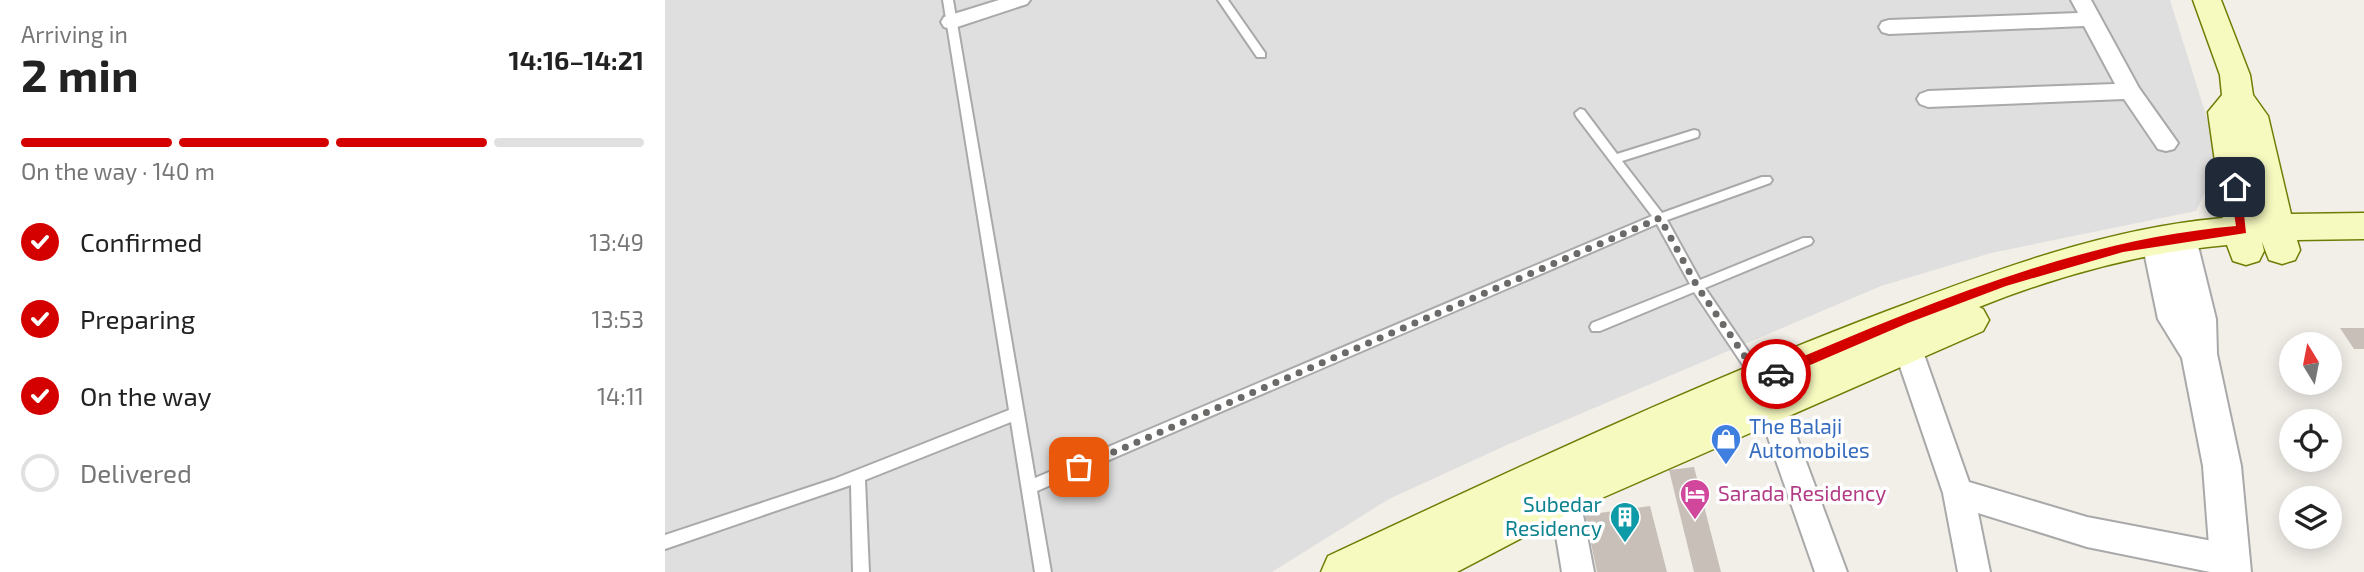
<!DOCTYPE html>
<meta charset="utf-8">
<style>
:root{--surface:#fff;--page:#f6f6f6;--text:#222;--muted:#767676;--line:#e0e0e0;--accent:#d40000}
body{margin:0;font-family:"Exo 2",sans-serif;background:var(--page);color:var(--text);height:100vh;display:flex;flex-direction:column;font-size:26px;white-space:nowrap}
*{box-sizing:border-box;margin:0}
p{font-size:23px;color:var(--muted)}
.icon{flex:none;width:38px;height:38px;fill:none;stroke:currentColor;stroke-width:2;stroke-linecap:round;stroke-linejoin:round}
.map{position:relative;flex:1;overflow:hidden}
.details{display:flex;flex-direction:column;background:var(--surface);width:665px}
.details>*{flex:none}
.needle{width:46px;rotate:350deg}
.tools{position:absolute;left:1614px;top:332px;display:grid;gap:14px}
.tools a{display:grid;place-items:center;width:63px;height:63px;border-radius:50%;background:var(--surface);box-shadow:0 4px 18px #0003;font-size:35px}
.pin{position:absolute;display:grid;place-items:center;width:60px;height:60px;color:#fff;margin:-30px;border-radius:14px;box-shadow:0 4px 10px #0006}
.courier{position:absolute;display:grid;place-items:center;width:70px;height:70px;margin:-35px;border:5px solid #d40000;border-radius:50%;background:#fff;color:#222;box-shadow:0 2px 9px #0007}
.headline em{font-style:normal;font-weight:700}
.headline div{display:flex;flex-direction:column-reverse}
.headline{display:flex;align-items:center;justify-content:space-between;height:119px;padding:0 21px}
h1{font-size:46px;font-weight:700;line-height:52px}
.bar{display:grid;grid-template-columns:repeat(4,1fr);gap:10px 7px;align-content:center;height:84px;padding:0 21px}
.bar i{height:9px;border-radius:5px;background:var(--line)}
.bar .on{background:var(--accent)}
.bar p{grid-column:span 4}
ol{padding:0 21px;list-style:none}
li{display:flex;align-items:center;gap:21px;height:77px}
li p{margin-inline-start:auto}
li .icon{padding:7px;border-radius:50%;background:var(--accent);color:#fff;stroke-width:4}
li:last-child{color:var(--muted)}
li i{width:38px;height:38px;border:4px solid var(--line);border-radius:50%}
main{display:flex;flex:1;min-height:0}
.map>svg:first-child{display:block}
.residential{fill:#e0dfdf}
.building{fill:#c7bfb8}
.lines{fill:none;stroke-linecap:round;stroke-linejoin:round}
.service-casing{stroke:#a9a9a9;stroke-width:4}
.minor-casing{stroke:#a9a9a9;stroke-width:4}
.tertiary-casing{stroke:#a9a9a9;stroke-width:4}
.secondary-casing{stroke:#707d05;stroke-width:3}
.service{fill:#fff;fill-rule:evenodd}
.minor{fill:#fff;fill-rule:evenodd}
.tertiary{fill:#fff;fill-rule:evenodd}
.secondary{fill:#f7fabf;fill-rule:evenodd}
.route{fill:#d40000}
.done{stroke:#6b6a68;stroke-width:7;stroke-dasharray:0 12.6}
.labels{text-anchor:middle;stroke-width:7;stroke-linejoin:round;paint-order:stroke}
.shop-label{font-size:21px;fill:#366cbe;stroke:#fff;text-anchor:start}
.hotel-label{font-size:21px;fill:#b23c85;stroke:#fff;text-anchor:start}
.culture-label{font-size:21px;fill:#0d838f;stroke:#fff;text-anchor:end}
</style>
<main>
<section class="details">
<div class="headline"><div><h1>2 min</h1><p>Arriving in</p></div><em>14:16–14:21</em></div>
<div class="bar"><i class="on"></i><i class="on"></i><i class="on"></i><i></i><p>On the way · 140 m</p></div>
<ol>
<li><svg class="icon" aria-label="check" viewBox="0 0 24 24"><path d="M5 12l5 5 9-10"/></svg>Confirmed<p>13:49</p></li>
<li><svg class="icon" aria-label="check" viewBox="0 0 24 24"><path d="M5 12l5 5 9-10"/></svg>Preparing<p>13:53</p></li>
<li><svg class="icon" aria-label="check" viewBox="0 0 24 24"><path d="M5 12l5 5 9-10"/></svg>On the way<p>14:11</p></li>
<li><i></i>Delivered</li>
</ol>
</section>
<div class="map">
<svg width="1699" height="572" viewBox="0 0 1699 572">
<rect width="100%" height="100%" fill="#f2efe9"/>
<polygon class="residential" points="0,0 1505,0 1555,160 1531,211 1326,253 1216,286 844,444 724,499 607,572 0,572"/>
<g class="building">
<polygon points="1675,328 1699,328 1699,349 1689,349"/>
<polygon points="1029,467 1056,572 1029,572 1004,470"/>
<polygon points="985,506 1002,572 932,572 920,515"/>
</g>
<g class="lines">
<g class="service-casing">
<g id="service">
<polygon points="278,0 288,0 370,478 987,216 911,116 910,113 915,109 919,110 952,154 1029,130 1033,131 1034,134 1033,137 957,161 997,213 1097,177 1105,177 1107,180 1105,183 1002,220 1035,280 1138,238 1146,238 1148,241 1146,244 1040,288 1102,379 1100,383 1095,385 1090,383 1029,292 935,331 927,331 925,327 927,323 1025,284 992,224 372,491 386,572 370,572 346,422 200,480 204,572 188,572 186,485 0,549 0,535 169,479 344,410"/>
<polygon points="553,0 563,0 600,53 600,57 592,57"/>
</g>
</g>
<g class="minor-casing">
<g id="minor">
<polygon points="334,0 365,0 362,4 286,29 279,27 276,22 279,17"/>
<polygon points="1406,0 1426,0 1474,88 1513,143 1509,149 1501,151 1493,149 1459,99 1263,107 1255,104 1252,99 1255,94 1263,91 1450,84 1419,26 1224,34 1217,32 1214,27 1217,22 1224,20 1413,13"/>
<polygon points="1242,334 1252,338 1256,346 1304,482 1422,517 1563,544 1574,549 1579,560 1574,571 1545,572 1422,547 1313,513 1325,572 1293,572 1278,493 1228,346 1232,338"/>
<polygon points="1100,377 1110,380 1114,389 1182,572 1150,572 1086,389 1090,380"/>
<polygon points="899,480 910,484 914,494 929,572 897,572 884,494 888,484"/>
</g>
</g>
<g class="tertiary-casing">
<polygon id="tertiary" points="1515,226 1526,229 1531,238 1551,319 1552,354 1576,466 1586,572 1546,572 1538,466 1517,358 1493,319 1477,242 1482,233 1493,230 1502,233"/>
</g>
<g class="secondary-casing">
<path id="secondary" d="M1528,0H1556L1585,75L1588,95L1603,116L1626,214L1699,213V239L1632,240L1635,250L1630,260L1617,264L1604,260L1597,242L1599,251L1594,261L1581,265L1568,261L1562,245C1478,252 1392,276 1314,307L1318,309L1324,320L1318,331L914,508L792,572H656L663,556C847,470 1032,383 1222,311C1330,270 1442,228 1558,218L1543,112L1557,95L1555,75Z"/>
</g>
<use href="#service" class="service"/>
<use href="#minor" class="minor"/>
<use href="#tertiary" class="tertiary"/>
<use href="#secondary" class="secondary"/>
</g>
<path class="route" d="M1570,183L1576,187L1581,233L1458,252L1341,286L1243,323L1115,378H1106L1105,374L1106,370C1255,307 1409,240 1571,226L1565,187Z"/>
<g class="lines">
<polyline class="done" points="414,467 995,218 1032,286 1096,380 1111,374"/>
</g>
<defs>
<g id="shop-pin" transform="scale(1.575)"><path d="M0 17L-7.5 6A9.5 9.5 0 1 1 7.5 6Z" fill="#3f7fe0" stroke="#fff"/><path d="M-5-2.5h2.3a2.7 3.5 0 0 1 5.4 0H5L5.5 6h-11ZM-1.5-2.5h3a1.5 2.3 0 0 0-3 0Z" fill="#fff"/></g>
<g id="hotel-pin" transform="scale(1.575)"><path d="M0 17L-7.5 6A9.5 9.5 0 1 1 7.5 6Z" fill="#d1479c" stroke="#fff"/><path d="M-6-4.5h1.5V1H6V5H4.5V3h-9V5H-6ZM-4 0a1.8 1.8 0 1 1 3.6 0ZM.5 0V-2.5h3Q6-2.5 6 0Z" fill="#fff"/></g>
<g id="building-pin" transform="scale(1.575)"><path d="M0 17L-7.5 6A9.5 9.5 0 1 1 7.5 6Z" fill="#0f9aa8" stroke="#fff"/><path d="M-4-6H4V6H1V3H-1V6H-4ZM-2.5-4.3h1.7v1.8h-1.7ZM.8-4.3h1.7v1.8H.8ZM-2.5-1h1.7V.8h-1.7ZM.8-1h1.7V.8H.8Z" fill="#fff"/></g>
</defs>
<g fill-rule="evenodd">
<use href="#shop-pin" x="1061" y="439"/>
<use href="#hotel-pin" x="1030" y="494"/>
<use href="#building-pin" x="960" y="517"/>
</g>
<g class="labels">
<g class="shop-label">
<text x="1084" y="434">The Balaji<tspan x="1084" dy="24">Automobiles</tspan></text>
</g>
<g class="hotel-label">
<text x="1053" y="501">Sarada Residency</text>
</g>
<g class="culture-label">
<text x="937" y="512">Subedar<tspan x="937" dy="24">Residency</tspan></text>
</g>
</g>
</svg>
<div class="tools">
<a><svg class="needle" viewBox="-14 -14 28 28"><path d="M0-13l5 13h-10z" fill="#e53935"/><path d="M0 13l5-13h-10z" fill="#767676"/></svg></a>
<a><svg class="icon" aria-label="locate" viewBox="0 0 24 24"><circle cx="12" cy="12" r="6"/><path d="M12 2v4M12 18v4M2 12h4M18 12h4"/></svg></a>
<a><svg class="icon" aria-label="layers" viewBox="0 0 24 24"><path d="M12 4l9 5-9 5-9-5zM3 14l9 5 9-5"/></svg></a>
</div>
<div class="pin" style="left:414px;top:467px;background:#ea580c"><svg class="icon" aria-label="bag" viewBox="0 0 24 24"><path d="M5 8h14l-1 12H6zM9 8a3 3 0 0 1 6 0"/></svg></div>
<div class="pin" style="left:1570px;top:187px;background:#1f2937"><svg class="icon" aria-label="home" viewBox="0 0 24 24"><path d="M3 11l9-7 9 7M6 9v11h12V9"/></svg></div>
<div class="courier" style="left:1111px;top:374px"><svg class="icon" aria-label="car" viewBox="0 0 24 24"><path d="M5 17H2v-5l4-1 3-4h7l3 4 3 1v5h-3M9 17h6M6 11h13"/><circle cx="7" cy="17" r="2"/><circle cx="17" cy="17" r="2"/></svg></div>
</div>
</main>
